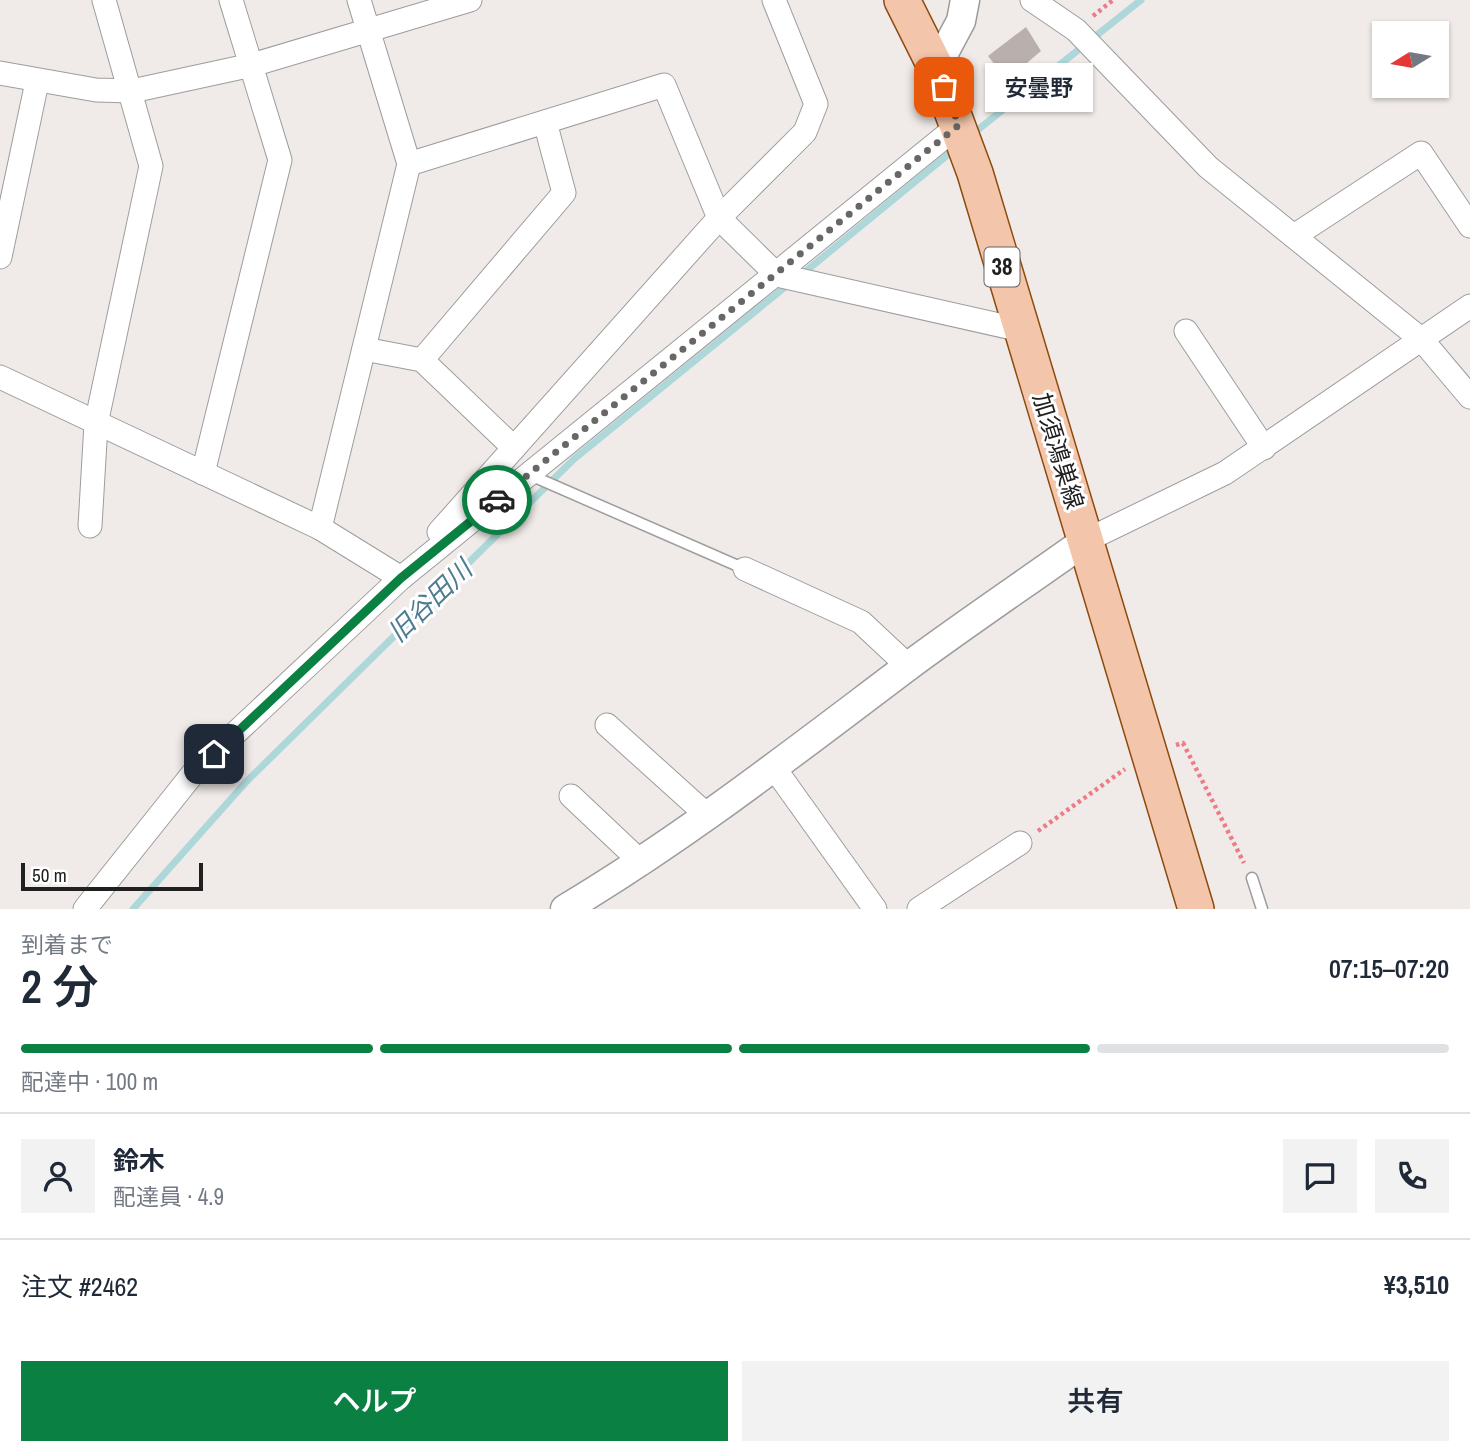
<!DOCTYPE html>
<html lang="ja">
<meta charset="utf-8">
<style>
:root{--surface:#fff;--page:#f2f2f3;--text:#1f2937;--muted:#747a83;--line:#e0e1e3;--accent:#0b8043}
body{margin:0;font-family:"Archivo Narrow","Noto Sans JP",sans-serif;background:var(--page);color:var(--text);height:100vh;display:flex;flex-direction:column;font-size:26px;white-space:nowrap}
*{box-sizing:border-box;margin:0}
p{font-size:23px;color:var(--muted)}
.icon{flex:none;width:38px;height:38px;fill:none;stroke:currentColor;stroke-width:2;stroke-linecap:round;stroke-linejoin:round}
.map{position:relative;height:909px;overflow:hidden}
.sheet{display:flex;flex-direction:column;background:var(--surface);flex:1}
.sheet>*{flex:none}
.needle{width:46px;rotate:259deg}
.controls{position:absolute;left:1372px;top:21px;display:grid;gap:14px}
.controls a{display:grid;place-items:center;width:77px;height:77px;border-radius:0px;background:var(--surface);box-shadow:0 2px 5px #0004;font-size:35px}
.scale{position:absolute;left:21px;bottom:18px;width:182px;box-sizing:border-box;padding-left:7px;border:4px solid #202020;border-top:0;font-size:19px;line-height:24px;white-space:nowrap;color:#202020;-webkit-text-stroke:5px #fff;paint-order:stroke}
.pin{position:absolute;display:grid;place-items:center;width:60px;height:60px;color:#fff;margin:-30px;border-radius:14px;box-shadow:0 4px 10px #0006}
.courier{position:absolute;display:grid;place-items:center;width:70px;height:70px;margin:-35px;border:5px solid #0b8043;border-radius:50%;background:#fff;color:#222;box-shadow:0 2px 9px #0007}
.bubble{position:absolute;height:49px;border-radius:0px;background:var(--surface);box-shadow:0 2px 5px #0004;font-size:23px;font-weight:600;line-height:49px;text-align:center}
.head em{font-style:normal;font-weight:600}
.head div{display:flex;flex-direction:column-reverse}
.head{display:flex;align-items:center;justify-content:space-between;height:119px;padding:0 21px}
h1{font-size:46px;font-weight:600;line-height:52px}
.bar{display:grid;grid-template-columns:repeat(4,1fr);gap:10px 7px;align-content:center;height:84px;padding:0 21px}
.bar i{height:9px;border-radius:5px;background:var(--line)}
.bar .current{background:var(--accent)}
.bar p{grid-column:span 4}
.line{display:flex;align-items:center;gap:18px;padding:0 21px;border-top:2px solid var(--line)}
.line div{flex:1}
.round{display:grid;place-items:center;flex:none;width:74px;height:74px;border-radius:0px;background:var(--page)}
.action{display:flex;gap:14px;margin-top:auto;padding:14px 21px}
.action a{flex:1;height:80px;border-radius:0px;background:var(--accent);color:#fff;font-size:28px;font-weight:600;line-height:80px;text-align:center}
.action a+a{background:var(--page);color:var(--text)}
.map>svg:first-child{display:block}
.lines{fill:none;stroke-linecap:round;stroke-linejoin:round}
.stream{stroke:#add7d9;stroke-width:7}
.building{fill:#b9b0ae}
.service-casing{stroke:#9d9d9d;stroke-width:13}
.minor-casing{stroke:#9d9d9d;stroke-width:25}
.tertiary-casing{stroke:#9d9d9d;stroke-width:31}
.primary-casing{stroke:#8d4a0f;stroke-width:38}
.path{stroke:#ec7c87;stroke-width:4.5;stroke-dasharray:3.5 3.5;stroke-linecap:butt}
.service{stroke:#fff;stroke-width:10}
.minor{stroke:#fff;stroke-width:23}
.tertiary{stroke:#fff;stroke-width:28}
.primary{stroke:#f3c5aa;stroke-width:35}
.done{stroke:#696766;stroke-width:7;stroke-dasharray:0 12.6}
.route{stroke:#0b8043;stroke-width:9}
.labels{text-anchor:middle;stroke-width:6;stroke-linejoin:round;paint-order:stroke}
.shield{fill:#fff;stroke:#636363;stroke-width:2}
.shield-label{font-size:23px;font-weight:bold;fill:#202020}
.street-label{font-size:24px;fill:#202020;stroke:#fff}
.water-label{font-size:26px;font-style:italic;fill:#4c7c90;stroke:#fff}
</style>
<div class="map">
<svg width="1470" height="909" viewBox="0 0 1470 909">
<rect width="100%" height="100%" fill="#f0ebe8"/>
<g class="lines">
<g class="stream">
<polyline points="970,136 1141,0"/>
<polyline points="800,276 956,148"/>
<polyline points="133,909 246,782 574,459 790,283"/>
</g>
</g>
<polygon class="building" points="1026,27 1041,51 1007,80 988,56"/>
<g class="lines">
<g class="service-casing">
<g id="service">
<polyline points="530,475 745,569"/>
<polyline points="1252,878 1262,909"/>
</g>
</g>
<g class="minor-casing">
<g id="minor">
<polyline points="1032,0 1076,30 1208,167 1422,340 1470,397"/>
<polyline points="0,73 96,90 132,91 252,65 470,0"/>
<polyline points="409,164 664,85 719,218 777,275 1021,330"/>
<polyline points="1294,236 1421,153 1470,226"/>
<polyline points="0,257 37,82"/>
<polyline points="1186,331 1264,448"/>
<polyline points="364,349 422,360 514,448"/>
<polyline points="422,360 564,193 545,122"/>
<polyline points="0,377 320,528 401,578"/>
<polyline points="203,473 280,160 231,0"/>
<polyline points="90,526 96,424 151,166 104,0"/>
<polyline points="320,528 409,164 359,0"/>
<polyline points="439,532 719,218 805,132 816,104 774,0"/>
<polyline points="1085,541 1225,473 1470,306"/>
<polyline points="745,569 861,622 908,666"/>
<polyline points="607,725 709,817"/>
<polyline points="775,769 875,909"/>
<polyline points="571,796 642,863"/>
<polyline points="85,909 195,771 401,578 959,125"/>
<polyline points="919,909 1020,843"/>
</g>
</g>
<g class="tertiary-casing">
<g id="tertiary">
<polyline points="936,68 961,21 965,0"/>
<path d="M565,909C687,836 794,752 907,667C965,624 1026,583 1085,541"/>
</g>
</g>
<g class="primary-casing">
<polyline id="primary" points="902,0 936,68 975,173 1196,909"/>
</g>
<g class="path">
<polyline points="1093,16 1113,0"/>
<polyline points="1176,745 1183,743 1244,863"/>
<polyline points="1038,831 1125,769"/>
</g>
<use href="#service" class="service"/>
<use href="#minor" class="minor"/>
<use href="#tertiary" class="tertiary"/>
<use href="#primary" class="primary"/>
</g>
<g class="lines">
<polyline class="done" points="497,500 959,125 944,87"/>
<polyline class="route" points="214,754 401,578 497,500"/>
</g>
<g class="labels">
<rect class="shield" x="984.5" y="247.5" width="35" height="39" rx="5"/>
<g class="shield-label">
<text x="1002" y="275">38</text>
</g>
<g class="street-label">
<text transform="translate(1058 451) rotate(73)" y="8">加須鴻巣線</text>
</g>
<g class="water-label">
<text transform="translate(430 601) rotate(-44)" y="9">旧谷田川</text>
</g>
</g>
</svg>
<div class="controls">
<a><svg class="needle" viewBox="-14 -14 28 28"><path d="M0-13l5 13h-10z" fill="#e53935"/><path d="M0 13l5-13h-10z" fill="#747a83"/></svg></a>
</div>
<div class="scale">50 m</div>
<div class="pin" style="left:944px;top:87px;background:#ea580c"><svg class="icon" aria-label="bag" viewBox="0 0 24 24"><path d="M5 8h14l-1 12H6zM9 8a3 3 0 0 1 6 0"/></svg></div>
<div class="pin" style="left:214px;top:754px;background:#1f2937"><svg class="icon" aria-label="home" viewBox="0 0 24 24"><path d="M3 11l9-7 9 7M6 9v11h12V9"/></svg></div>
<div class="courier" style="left:497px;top:500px"><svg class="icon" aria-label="car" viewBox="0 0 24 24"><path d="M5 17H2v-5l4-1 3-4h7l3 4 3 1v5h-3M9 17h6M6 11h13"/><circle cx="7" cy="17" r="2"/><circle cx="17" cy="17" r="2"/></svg></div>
<div class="bubble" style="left:985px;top:63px;width:108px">安曇野</div>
</div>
<section class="sheet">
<div class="head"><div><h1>2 分</h1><p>到着まで</p></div><em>07:15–07:20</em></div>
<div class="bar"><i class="current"></i><i class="current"></i><i class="current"></i><i></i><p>配達中 · 100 m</p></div>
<div class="line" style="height:126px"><a class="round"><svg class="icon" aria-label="person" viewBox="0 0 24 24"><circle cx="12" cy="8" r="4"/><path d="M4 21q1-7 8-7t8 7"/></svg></a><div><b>鈴木</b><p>配達員 · 4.9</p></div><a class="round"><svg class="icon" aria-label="chat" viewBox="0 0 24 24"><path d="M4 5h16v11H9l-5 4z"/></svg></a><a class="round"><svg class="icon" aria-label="phone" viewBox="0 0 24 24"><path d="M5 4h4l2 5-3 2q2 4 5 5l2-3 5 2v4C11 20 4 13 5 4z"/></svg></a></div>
<div class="line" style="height:91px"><div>注文 #2462</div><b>¥3,510</b></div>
<div class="action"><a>ヘルプ</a><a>共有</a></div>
</section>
